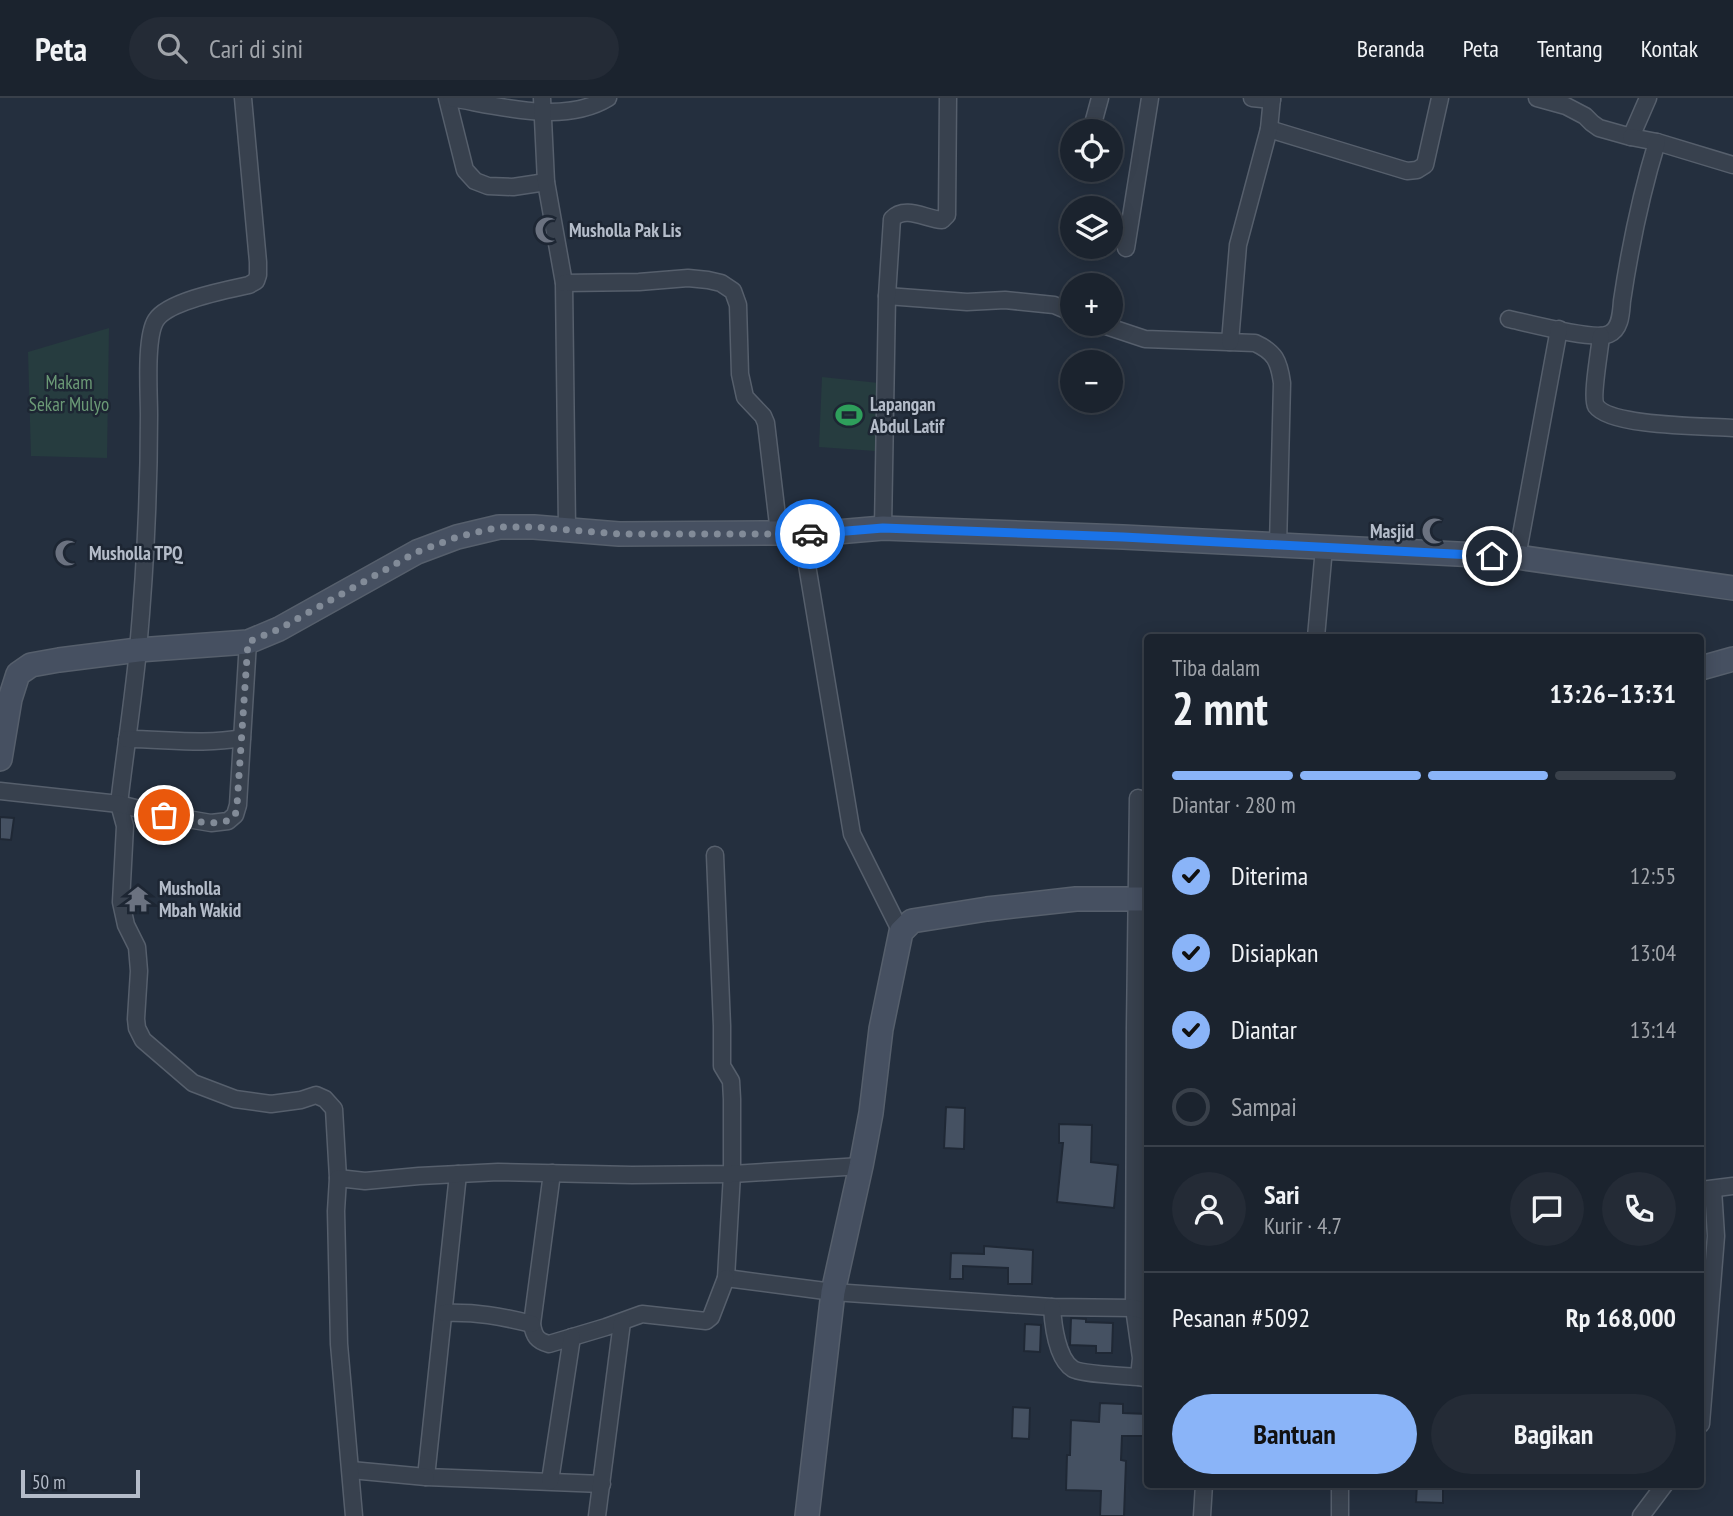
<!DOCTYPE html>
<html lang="id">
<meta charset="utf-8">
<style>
:root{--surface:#1b232e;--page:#242b36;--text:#f1f3f6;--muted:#a0a4aa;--line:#39404a;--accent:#8ab4f8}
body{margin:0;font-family:"PT Sans Narrow",sans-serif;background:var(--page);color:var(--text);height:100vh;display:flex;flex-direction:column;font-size:26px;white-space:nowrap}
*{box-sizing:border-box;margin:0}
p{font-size:23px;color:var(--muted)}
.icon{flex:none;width:38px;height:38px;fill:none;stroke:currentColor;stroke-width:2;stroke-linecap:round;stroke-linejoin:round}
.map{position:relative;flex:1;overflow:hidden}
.panel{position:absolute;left:1144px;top:536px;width:560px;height:854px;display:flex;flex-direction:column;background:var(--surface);border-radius:7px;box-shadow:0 4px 18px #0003,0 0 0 2px var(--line)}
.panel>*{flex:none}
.tools{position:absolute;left:1060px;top:21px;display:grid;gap:14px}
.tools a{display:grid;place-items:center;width:63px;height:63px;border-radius:50%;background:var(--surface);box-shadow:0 4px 18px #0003,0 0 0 2px var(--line);font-size:35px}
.scale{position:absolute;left:21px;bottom:18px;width:119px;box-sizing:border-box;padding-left:7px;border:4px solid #b4bcc9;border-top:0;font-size:19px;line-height:24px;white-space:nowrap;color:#b4bcc9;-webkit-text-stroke:5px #1d2633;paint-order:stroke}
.pin{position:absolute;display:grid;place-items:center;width:60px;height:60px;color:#fff;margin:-30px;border:4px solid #fff;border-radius:50%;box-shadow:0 2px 7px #0007}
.courier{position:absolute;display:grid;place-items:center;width:70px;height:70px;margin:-35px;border:5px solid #1a73e8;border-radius:50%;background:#fff;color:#222;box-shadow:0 2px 9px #0007}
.head em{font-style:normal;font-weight:800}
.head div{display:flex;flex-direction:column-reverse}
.head{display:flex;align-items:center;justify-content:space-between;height:119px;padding:0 28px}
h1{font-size:46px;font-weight:800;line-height:52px}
.bar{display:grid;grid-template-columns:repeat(4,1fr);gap:10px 7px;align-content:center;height:84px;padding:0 28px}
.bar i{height:9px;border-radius:5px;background:var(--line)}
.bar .selected{background:var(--accent)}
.bar p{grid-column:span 4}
.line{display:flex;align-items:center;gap:18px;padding:0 28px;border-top:2px solid var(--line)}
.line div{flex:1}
.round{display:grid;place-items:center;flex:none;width:74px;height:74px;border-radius:37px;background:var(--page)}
ol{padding:0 28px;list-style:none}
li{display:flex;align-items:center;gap:21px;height:77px}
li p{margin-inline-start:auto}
li .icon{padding:7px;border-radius:50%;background:var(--accent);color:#111;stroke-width:4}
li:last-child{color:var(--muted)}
li i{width:38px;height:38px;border:4px solid var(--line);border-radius:50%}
.cta{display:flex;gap:14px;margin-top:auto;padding:14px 28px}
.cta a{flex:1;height:80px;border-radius:42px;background:var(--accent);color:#111;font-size:28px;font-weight:800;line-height:80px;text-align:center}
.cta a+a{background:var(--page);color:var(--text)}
header{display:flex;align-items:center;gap:42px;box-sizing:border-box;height:98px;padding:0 35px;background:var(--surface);border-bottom:2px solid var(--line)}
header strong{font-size:33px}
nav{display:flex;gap:38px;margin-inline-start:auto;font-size:24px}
.search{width:490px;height:63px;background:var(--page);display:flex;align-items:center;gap:18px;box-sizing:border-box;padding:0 24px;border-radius:38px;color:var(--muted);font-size:26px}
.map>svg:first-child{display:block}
.green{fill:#263c3f}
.building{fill:#455162;stroke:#1f2835;stroke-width:2}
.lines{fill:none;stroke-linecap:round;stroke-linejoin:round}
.street-casing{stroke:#565f6c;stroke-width:19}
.secondary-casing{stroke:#565f6c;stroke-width:26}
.street{stroke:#38414e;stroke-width:16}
.secondary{stroke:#465061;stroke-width:23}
.done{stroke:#828b98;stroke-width:7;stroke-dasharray:0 12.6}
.route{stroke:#1a73e8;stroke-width:9}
.labels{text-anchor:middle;stroke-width:5;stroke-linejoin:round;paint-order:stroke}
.poi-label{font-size:19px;font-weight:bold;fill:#b4bcc9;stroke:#1d2633;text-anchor:start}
.park-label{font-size:19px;fill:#6b9a76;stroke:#1d2633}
</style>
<header>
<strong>Peta</strong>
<div class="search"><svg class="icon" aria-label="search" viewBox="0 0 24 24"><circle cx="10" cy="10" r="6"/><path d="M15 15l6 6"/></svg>Cari di sini</div>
<nav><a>Beranda</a><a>Peta</a><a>Tentang</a><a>Kontak</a></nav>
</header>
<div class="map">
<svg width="1733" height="1418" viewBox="0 0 1733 1418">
<rect width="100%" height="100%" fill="#242f3e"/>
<g class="green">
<polygon points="109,230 107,360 31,358 28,254"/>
<polygon points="822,279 879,285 875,353 819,349"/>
</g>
<g class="building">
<polygon points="0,719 14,720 11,742 0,741"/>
<polygon points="946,1009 965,1010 964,1051 944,1050"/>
<polygon points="1059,1026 1092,1027 1091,1064 1118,1067 1114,1110 1057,1104 1063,1045 1059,1045"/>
<polygon points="984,1148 1033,1152 1032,1186 1008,1186 1008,1170 963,1168 963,1181 950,1181 951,1155 984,1156"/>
<polygon points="1071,1220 1086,1221 1086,1224 1113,1225 1112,1255 1096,1255 1096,1248 1070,1247"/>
<polygon points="1025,1226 1041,1227 1040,1254 1024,1253"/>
<polygon points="1100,1305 1123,1306 1123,1315 1148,1316 1148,1338 1122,1338 1121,1362 1126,1363 1124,1418 1100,1418 1101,1393 1066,1392 1067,1357 1070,1357 1071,1322 1099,1324"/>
<polygon points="1013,1309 1030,1310 1029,1341 1012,1340"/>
<polygon points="1417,1386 1443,1386 1443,1405 1416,1404"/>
</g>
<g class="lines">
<g class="street-casing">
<g id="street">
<path d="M243,0L258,164V177L256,183L249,187C226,192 168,203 156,222C145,239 149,295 149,317C149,395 145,474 138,552C133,603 125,654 119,706L125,728L121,804L126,827L137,849L139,873L136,921L137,930L143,942L193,985L235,1001L271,1006L301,1002L316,997L325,1001L334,1011L338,1080"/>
<polyline points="447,0 465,72 475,83 488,88 513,89 546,84"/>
<path d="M451,0C499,8 564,27 608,0"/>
<polyline points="542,0 546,84 564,185 567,431"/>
<polyline points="1252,0 1272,2"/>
<polyline points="1537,0 1566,8 1585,18 1592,25 1599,30 1631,39 1648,0"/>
<polyline points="1269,31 1407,73 1417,72 1425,67 1440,0"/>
<polyline points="1091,33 1100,0"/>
<polyline points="1631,39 1657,44 1733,67"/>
<polyline points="1126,150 1150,0"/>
<polyline points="564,185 639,184 688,180 708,182 721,185 733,193 738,207 740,276 745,299 763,318 766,325 779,435"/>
<polyline points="887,198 967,204 1005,202 1054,207 1073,215"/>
<path d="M1509,221C1527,225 1595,243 1609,236C1621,231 1621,214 1622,203C1630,149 1641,96 1657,44"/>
<path d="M1100,226L1145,241L1255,245C1275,254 1279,263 1282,285L1278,448"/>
<path d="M1601,238C1600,251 1591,299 1596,308C1611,329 1707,328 1733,330"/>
<polyline points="1230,244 1238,147 1269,31 1272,0"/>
<path d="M883,430L887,198L892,121C905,107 926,121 942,122L947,117L948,0"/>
<polyline points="802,437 852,736 901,834"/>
<polyline points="1517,459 1559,231"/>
<polyline points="1316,539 1324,450"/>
<path d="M127,641C165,641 204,647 242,640"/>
<polyline points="0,693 119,706 164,717 211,725 228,723 235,717 238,707 248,544"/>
<polyline points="1138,700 1135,930 1134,1210 1141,1260 1139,1279 1148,1281"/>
<polyline points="715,757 722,928 722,968 731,983 732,1001 732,1076 726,1180 833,1194 1052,1209 1134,1210 1148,1214"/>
<path d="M552,1075L532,1226C534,1238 537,1243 549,1246L606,1229L642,1216L706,1223L711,1219L726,1180"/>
<polyline points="458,1076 426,1379 602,1386"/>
<polyline points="1701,1092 1733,1088"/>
<path d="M1052,1209C1053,1226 1057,1261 1073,1271C1081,1276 1126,1278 1139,1279"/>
<path d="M444,1215C477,1214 500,1218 532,1226"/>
<polyline points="1701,1326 1716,1138 1713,1091"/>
<polyline points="351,1372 426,1379"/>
<polyline points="550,1383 572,1239"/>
<polyline points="1340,1386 1340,1418"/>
<polyline points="354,1418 339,1246 336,1113 338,1080 365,1083 419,1078 498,1074 632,1077 732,1076 861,1068"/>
<polyline points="597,1418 622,1224"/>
<polyline points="1202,1418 1204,1386"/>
<polyline points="1641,1418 1665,1386"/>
</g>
</g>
<g class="secondary-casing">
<g id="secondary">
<polyline points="1701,570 1733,561"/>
<polyline points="0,661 10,601 18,576 31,567 59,562 138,552 248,544 279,531 417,454 457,439 499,429 534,429 619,436 779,435 802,437 883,430 1123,439 1517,459 1733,490"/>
<polyline points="807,1418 833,1194 861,1068 871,1015 881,931 901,834 912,823 987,811 1076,801 1148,801"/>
</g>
</g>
<use href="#street" class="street"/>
<use href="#secondary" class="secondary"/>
</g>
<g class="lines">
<path class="done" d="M164,717C179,720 223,732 234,718C236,716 237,710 237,707L248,544L279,531L417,454L457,439L499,429H534L619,436H810"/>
<polyline class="route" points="810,436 883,430 1123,439 1492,458"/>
</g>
<defs>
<g id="mosque-bare" transform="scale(2.1)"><path d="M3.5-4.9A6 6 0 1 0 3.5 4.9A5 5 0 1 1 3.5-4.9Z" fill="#6b7280" stroke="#1d2633" stroke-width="2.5" paint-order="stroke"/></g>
<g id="stadium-bare" transform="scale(2.1)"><path d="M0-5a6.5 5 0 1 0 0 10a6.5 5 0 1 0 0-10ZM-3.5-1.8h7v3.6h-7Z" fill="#2e9e5b" stroke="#1d2633" stroke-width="2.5" paint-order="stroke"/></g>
<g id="temple-bare" transform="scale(2.1)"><path d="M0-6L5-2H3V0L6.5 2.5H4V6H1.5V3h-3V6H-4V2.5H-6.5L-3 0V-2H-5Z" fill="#6b7280" stroke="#1d2633" stroke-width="2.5" paint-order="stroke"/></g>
</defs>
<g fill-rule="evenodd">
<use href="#mosque-bare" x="548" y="132"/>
<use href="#stadium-bare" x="849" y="317"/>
<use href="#mosque-bare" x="1435" y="433"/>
<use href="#mosque-bare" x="68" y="455"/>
<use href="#temple-bare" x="138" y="801"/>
</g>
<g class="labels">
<g class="poi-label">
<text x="569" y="139">Musholla Pak Lis</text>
<text x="870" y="313">Lapangan<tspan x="870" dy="22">Abdul Latif</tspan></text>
<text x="1414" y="440" text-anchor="end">Masjid</text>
<text x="89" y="462">Musholla TPQ</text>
<text x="159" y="797">Musholla<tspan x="159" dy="22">Mbah Wakid</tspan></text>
</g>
<g class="park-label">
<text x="69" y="291">Makam<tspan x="69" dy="22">Sekar Mulyo</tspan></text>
</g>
</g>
</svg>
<div class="tools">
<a><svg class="icon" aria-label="locate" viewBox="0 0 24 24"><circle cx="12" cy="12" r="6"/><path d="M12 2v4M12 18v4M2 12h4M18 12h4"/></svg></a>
<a><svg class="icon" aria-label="layers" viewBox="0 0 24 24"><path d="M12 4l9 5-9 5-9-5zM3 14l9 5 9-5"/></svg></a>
<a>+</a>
<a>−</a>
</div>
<div class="scale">50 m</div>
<div class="pin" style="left:164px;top:717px;background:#ea580c"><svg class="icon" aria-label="bag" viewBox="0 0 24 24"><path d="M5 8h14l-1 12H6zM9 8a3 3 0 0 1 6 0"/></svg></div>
<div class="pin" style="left:1492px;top:458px;background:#1f2937"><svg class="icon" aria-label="home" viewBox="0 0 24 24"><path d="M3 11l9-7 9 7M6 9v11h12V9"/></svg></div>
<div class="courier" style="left:810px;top:436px"><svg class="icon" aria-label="car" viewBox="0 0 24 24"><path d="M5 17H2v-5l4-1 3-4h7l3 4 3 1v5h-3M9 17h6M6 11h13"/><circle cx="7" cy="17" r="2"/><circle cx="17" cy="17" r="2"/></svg></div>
<section class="panel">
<div class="head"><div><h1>2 mnt</h1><p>Tiba dalam</p></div><em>13:26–13:31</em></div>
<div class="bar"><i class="selected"></i><i class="selected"></i><i class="selected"></i><i></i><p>Diantar · 280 m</p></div>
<ol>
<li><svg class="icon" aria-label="check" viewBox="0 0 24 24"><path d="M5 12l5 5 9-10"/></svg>Diterima<p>12:55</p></li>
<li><svg class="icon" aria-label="check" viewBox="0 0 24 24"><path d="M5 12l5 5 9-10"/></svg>Disiapkan<p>13:04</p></li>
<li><svg class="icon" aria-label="check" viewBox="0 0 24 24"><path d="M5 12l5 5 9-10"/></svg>Diantar<p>13:14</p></li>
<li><i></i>Sampai</li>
</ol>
<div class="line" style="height:126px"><a class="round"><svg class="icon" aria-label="person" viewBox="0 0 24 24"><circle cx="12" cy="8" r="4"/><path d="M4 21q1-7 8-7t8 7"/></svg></a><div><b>Sari</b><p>Kurir · 4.7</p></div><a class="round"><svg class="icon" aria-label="chat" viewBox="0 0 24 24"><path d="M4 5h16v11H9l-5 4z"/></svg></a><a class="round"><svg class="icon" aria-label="phone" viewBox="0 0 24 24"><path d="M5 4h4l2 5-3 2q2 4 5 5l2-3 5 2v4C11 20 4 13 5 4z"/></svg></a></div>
<div class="line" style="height:91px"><div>Pesanan #5092</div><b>Rp 168,000</b></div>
<div class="cta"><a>Bantuan</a><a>Bagikan</a></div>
</section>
</div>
